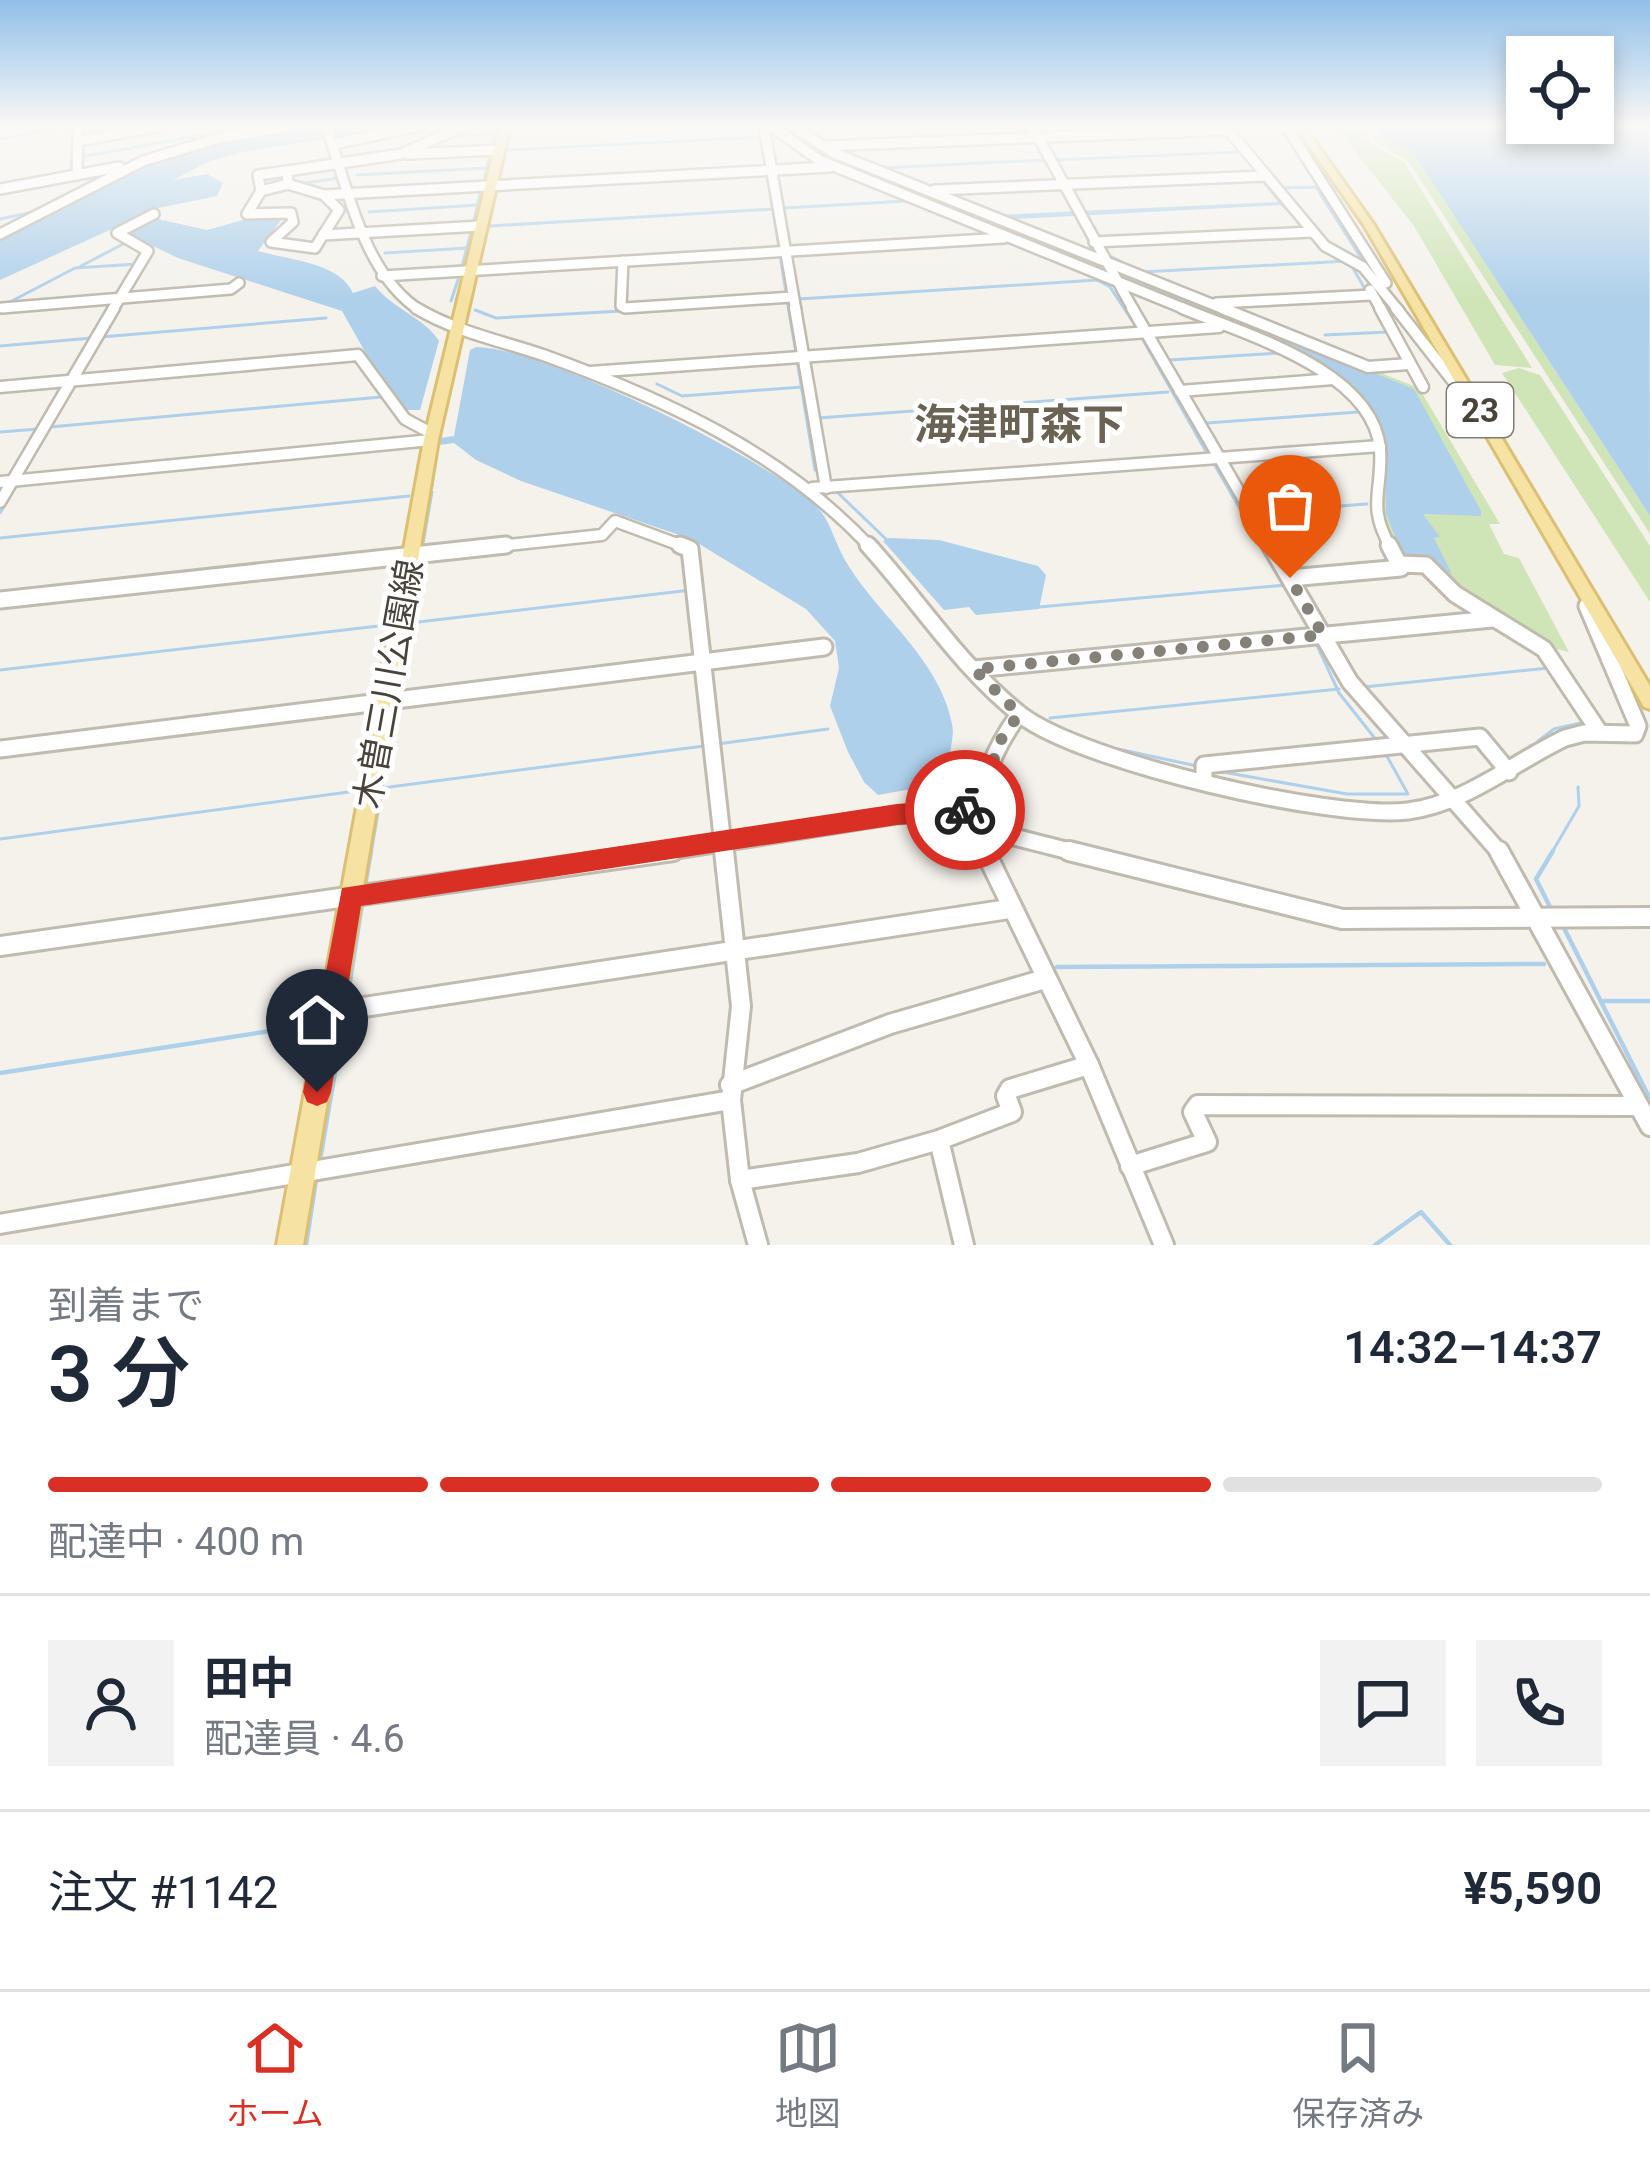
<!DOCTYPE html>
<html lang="ja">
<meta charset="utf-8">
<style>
:root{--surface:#fff;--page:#f2f2f3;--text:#1f2937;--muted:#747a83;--line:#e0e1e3;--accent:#d93025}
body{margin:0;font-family:Roboto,"Noto Sans JP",sans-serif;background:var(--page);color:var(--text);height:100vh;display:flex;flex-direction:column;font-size:45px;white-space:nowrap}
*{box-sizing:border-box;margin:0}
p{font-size:39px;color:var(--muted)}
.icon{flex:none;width:66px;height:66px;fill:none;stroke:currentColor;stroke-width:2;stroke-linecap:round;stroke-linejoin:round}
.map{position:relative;height:1245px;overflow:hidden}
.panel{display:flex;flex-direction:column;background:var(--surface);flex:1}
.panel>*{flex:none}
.tools{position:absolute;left:1506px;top:36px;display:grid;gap:24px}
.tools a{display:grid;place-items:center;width:108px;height:108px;border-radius:0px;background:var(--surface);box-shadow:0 6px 18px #0003;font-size:60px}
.pin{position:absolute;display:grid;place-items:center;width:102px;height:102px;color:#fff;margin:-123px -51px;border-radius:50% 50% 50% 0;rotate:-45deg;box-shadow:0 0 12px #0007}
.pin .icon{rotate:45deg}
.courier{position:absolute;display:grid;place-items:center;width:120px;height:120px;margin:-60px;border:9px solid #d93025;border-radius:50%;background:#fff;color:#222;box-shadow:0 3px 15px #0007}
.head em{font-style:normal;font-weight:600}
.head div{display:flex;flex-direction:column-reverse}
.head{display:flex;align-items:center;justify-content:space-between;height:204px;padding:0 48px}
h1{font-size:78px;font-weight:600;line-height:90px}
.bar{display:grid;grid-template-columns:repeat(4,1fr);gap:18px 12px;align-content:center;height:144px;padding:0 48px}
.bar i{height:15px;border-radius:9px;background:var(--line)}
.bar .on{background:var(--accent)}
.bar p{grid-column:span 4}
.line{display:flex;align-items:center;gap:30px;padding:0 48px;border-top:3px solid var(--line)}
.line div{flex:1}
.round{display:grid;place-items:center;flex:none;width:126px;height:126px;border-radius:0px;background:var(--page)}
.tab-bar{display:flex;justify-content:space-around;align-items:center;height:168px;border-top:3px solid var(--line);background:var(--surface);font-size:33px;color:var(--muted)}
.tab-bar a{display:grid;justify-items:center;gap:6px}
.tab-bar .on{color:var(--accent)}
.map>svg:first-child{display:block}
.green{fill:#cfe5b8}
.water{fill:#aed0eb}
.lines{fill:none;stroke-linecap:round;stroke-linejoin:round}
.stream-far1{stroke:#aed0eb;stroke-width:3}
.stream{stroke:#aed0eb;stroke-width:4.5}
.minor-far3-casing{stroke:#c0baaf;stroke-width:14}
.minor-far2-casing{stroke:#c0baaf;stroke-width:15}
.minor-far1-casing{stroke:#c0baaf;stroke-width:21}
.minor-casing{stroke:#c0baaf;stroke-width:24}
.major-casing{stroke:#dbc073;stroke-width:6}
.minor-far3{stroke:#fff;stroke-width:9}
.minor-far2{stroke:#fff;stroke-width:10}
.minor-far1{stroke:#fff;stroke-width:15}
.minor{stroke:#fff;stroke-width:18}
.major{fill:#f6e2a3;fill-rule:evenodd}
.route{fill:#d93025}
.done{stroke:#858078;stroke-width:12;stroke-dasharray:0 21.6}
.labels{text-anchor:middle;stroke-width:10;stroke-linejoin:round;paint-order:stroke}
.shield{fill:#fff;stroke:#807b75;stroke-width:3}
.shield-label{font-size:33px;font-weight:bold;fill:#49433a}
.street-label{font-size:36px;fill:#49433a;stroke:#fff}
.quarter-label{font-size:42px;font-weight:bold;fill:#6a6252;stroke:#fff}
</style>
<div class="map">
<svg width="1650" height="1245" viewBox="0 0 1650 1245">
<rect width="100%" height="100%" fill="#f5f2ec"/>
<g class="green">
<polygon points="1338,130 1362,131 1370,143 1404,162 1532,368 1495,365 1414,226"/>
<polygon points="1374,133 1412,151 1650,516 1650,534 1409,162 1374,141"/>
<polygon points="1193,299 1419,388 1500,524 1489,524 1504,554 1519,558 1569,652 1532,643 1441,575 1401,560 1381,507 1382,445 1343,385"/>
<polygon points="1519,368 1540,375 1650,546 1650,602 1502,373"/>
</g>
<g class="water">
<polygon points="304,126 409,126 248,151 210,161 173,180 207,174 223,183 217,196 158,208 0,280 0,238 156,159 242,136"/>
<polygon points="775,126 787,126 823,151 991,219 997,215 1278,202 1258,177 1262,177 1306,230 1280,205 995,220 1414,389 1481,511 1481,516 1423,514 1440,537 1434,538 1452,574 1403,557 1386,513 1385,439 1362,399 1326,369 812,153"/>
<polygon points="1375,126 1649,126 1650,516 1412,151 1384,138"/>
<path d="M254,217L281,220L258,251C288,260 339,262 353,293L375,286C394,310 424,317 439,341L420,410H407L377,373L342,311L178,258L124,232L153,218L207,230Z"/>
<path d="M476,347C544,348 760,456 813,503C831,518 834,544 848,565C880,617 940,660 952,724C955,737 949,748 950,760C951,778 968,782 966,800L906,790L878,795L864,782L848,752L830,706L839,668L835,641L806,609L691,539L521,481L476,460L454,443L439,445L440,438L454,436L470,350Z"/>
<polygon points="889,538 939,540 1038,566 1046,575 1039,609 976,615 969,607 944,610 883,541"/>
</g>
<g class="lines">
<g class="stream-far1">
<polyline points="219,126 220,131 250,126"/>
<polyline points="758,126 765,165"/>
<polyline points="449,137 495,134"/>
<polyline points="0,139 72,126"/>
<polyline points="492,147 497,126"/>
<polyline points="508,150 760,137"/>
<polyline points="81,157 213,133"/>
<polyline points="1055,160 1237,152"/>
<polyline points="881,168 1045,160"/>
<polyline points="767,174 779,247"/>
<polyline points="357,175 487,168"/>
<polyline points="300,184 338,178"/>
<polyline points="483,184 490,154"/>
<polyline points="1280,188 1316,187 1363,261"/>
<polyline points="784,208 907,201"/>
<polyline points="369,212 478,205"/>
<polyline points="0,219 33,212"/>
<polyline points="474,221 481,189"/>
<polyline points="490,226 773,209"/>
<polyline points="385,253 467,248"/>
<polyline points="780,255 786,293"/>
<polyline points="1112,257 1133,268"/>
<polyline points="81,266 125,243"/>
<polyline points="462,266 472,229"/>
<polyline points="1353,268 1366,291"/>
<polyline points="1142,272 1348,261"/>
<polyline points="127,295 140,272"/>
<polyline points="799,299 1097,280 1110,287 1137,328"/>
<polyline points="787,300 796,353"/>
<polyline points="451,301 460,274"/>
<polyline points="6,304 75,268 137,264"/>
<polyline points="475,310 496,318 622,311"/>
<polyline points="1325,335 1388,332"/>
<polyline points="101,337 326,318"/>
<polyline points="1142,338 1208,455"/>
<polyline points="0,346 92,338"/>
<polyline points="797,360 815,470"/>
<polyline points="1169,360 1279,353"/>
<polyline points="657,384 682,396 802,387"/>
<polyline points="818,418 1168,392"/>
<polyline points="1207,423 1358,412"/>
<polyline points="50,427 381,397"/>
<polyline points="0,432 38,429"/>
<polyline points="1213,462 1310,630"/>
<polyline points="22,475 54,421"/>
<polyline points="432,486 437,451"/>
<polyline points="836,491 889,542"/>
<polyline points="1258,512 1367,504"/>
<polyline points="0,513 16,486"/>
<polyline points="0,538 409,496"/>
<polyline points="422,549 432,492"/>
<polyline points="1403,574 1424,572"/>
<polyline points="702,588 711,655"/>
<polyline points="1039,607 1286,585"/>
<polyline points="410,623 691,590"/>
<polyline points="1316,643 1339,693 1377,741"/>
<polyline points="0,670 387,625"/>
<polyline points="1364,687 1549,668"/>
<polyline points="398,692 420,559"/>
<polyline points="1050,718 1339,689"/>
<polyline points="1538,741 1554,729 1585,722"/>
<polyline points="717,744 828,729"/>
<polyline points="1118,749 1197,766"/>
<polyline points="1508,760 1532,745"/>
<polyline points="1217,771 1347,794 1408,794 1384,751"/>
<polyline points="1469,783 1488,772"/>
<polyline points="382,788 704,746"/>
<polyline points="0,839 356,791"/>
<polyline points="371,854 396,706"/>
<polyline points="1551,854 1579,806 1578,787"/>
</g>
<g class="stream">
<polyline points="365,886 371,851"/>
<polyline points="1551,909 1536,879 1553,851"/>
<polyline points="1564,928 1649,1097"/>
<polyline points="1057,967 1544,964"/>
<polyline points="347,1001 362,904"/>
<polyline points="1604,1001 1650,1001"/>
<polyline points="343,1020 472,1000"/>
<polyline points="0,1073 315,1024"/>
<polyline points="320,1160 344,1019"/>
<polyline points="306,1245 316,1180"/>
<polyline points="1375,1245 1421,1212 1450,1245"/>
</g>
<g class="minor-far3-casing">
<g id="minor-far3">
<path d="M326,126C348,187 363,275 421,311"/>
<polyline points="464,126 401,154 287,171 288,184 324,195 339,210 323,235 481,226"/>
<polyline points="764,126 796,311"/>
<polyline points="771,126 819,160 1190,311"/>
<polyline points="792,126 834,153 1229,311"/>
<polyline points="1032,126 1134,311"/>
<polyline points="1225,126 1325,246 1363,267 1399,311"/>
<polyline points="1286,126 1386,283"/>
<polyline points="78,141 161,126"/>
<polyline points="334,144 421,126"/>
<polyline points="824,146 1226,130"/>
<polyline points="408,154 499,150"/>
<polyline points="77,175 78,126"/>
<polyline points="288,184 261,191 247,214 291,213 293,222 271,242 315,248 323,235"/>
<polyline points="0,189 119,167"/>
<polyline points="934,190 1264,176"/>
<polyline points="261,191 258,175 287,171"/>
<polyline points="324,195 830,167"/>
<polyline points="0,234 143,161 219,138 291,126"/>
<polyline points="1094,242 1312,232"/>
<polyline points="623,261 621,306 625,308 792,297"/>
<polyline points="382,276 1004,238"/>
<polyline points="1370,290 1382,311"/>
<polyline points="1216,303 1372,295"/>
<polyline points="2,308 231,289 239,283"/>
<polyline points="112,311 148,251 117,233 154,214"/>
</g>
</g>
<g class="minor-far2-casing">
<g id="minor-far2">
<path d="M416,308C456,332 502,341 546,356C667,400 783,453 871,548"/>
<polyline points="795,308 826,488"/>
<polyline points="1132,308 1272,548"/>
<path d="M1182,308C1244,334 1373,370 1380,449C1383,492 1366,505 1391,548"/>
<polyline points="1222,308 1368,367 1409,364"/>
<polyline points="1380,308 1423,387"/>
<polyline points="1396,308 1484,421"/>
<polyline points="590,372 1219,327"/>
<polyline points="0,387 358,355 405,419 433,434"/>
<polyline points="1180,391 1333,379"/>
<polyline points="0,482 431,440"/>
<polyline points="812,488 1380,446"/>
<polyline points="0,502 114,308"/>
<polyline points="479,548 602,535 615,521 688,548"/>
</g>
</g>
<g class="minor-far1-casing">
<g id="minor-far1">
<polyline points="680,545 690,549 724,854"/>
<path d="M868,545C919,601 961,668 1021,715C1082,762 1331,820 1408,811C1465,804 1514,762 1565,738L1584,733L1635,734L1638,726L1587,606"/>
<polyline points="1270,545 1350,682 1501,854"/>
<polyline points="1399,564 1426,565 1455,594 1544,649 1600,733"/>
<polyline points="1290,578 1401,568 1389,545"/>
<polyline points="0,600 506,545"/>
<polyline points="974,669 1492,619"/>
<polyline points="0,749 824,647"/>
<polyline points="1204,779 1204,765 1480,737 1509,772"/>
<polyline points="979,828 1081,854"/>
<polyline points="652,854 897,815 977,809"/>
<path d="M986,854C975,797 985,762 1019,714"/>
</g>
</g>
<g class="minor-casing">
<g id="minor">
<polyline points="724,851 741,1006 731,1100 740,1180 758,1245"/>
<polyline points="985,851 1089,1065 1164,1245"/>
<polyline points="1069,851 1342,919 1650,917"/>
<polyline points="1499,851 1650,1126"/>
<polyline points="0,946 673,851"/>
<polyline points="331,1012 1009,909"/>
<polyline points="730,1085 890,1024 1045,979"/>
<polyline points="939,1140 964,1245"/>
<polyline points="1130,1166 1207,1142 1193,1112 1198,1105 1639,1106"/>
<polyline points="740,1180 858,1163 939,1140 1012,1112 1006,1096 1010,1089 1089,1065"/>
<polyline points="0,1224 731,1100"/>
</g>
</g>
<g class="major-casing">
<g id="major">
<polygon points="500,126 510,126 438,440 303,1245 277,1245 424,440"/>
<polygon points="1295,126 1304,126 1374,225 1650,686 1650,709 1644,707 1364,225"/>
</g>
</g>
<use href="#minor-far3" class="minor-far3"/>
<use href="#minor-far2" class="minor-far2"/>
<use href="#minor-far1" class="minor-far1"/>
<use href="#minor" class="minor"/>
<use href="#major" class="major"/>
</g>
<linearGradient id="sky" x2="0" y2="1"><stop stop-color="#91bfe9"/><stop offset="0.42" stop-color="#faf9f6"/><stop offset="1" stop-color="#faf9f6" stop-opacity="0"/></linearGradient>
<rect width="1650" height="300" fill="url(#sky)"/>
<polygon class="route" points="965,799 977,810 965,820 897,825 361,906 331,1092 327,1102 317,1106 307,1102 303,1092 342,888 897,804"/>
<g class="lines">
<polyline class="done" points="965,810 977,809 1000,741 1019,714 974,669 1323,635 1290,578"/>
</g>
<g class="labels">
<rect class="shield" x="1447" y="383" width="66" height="54" rx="9"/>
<g class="shield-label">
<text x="1480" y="422">23</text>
</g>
<g class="street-label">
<text transform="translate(388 684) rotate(-80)" y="13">木曽三川公園線</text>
</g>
<g class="quarter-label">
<text x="1019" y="439">海津町森下</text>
</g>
</g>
</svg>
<div class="tools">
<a><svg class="icon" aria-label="locate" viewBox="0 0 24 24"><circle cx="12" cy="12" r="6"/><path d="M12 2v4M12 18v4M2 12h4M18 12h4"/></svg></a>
</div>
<div class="pin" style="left:1290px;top:578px;background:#ea580c"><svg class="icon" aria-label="bag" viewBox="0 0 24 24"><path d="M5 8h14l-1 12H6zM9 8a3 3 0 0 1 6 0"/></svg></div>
<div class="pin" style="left:317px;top:1092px;background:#1f2937"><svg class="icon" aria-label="home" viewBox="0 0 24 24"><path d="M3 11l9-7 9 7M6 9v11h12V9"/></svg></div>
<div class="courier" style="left:965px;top:810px"><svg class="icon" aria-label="bike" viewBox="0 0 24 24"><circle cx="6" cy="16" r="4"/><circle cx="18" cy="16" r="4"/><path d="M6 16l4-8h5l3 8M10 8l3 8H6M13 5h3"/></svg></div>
</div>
<section class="panel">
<div class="head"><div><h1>3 分</h1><p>到着まで</p></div><em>14:32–14:37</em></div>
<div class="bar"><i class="on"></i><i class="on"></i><i class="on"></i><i></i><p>配達中 · 400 m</p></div>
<div class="line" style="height:216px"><a class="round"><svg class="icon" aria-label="person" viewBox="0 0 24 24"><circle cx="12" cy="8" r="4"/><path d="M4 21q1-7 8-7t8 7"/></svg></a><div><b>田中</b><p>配達員 · 4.6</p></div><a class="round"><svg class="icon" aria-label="chat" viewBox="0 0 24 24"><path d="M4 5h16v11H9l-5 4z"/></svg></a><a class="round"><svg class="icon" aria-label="phone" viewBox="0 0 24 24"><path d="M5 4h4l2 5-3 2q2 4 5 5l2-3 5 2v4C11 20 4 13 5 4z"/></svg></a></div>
<div class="line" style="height:156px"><div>注文 #1142</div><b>¥5,590</b></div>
</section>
<nav class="tab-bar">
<a class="on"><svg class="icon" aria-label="home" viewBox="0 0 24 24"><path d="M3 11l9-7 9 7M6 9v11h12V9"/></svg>ホーム</a>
<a><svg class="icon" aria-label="map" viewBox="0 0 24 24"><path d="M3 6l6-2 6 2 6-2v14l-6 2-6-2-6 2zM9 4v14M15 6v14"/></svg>地図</a>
<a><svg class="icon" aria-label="saved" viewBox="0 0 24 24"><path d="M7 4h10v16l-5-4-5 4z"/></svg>保存済み</a>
</nav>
